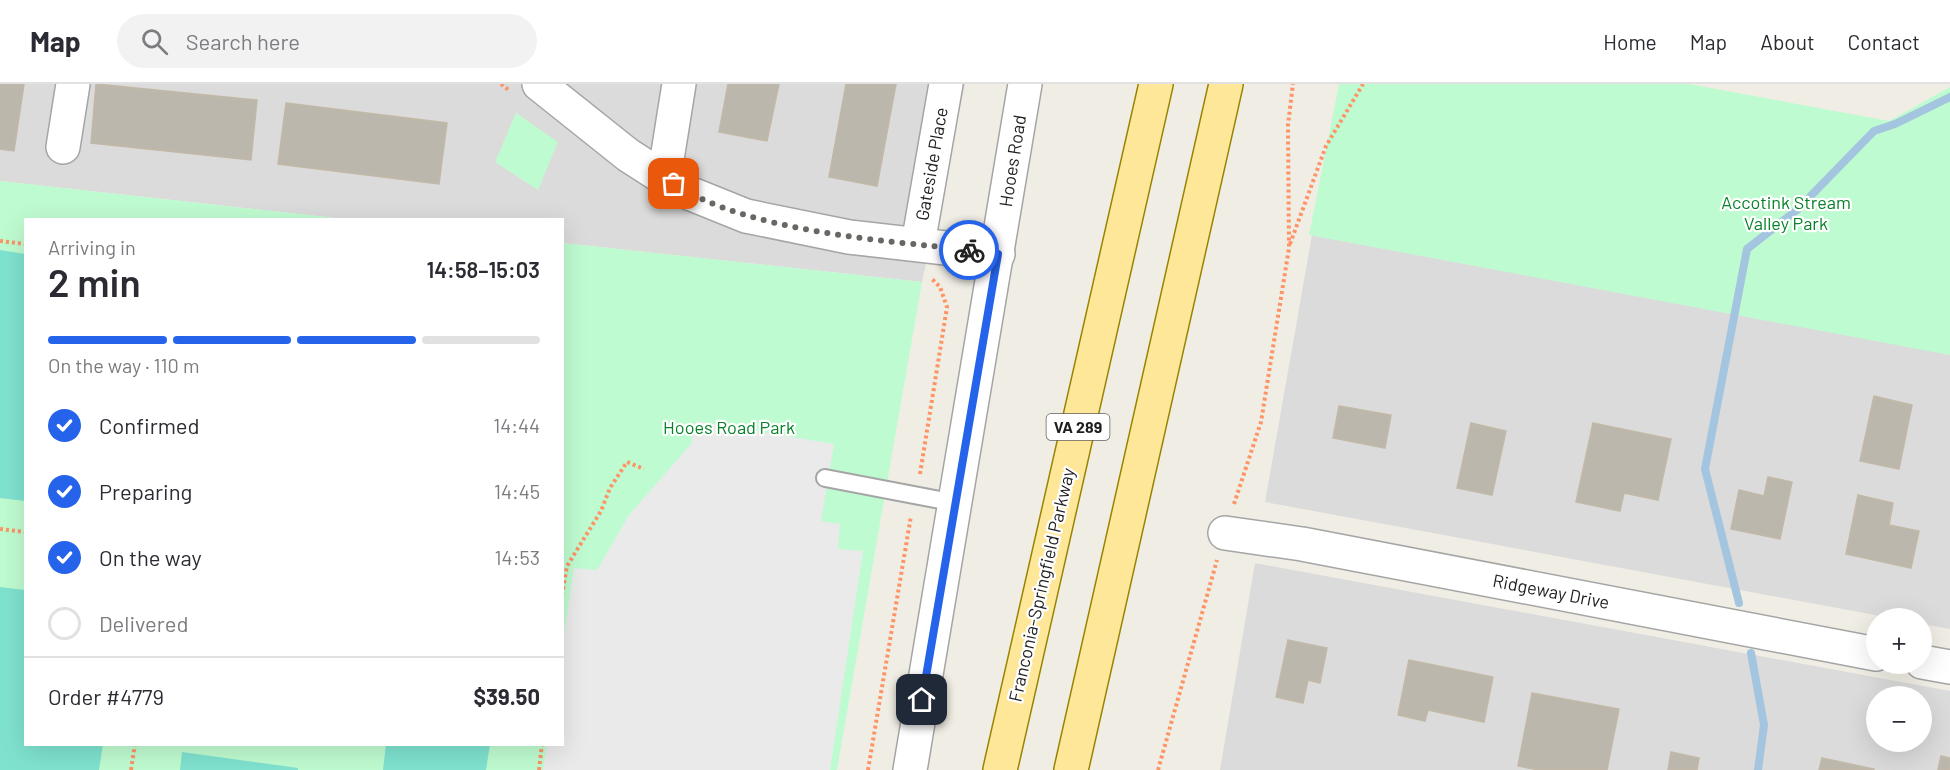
<!DOCTYPE html>
<meta charset="utf-8">
<style>
:root{--surface:#fff;--page:#f2f2f3;--text:#2b2b33;--muted:#7c7c81;--line:#e1e1e2;--accent:#2563eb}
body{margin:0;font-family:Barlow,sans-serif;background:var(--page);color:var(--text);height:100vh;display:flex;flex-direction:column;font-size:22px;white-space:nowrap}
*{box-sizing:border-box;margin:0}
p{font-size:20px;color:var(--muted)}
.icon{flex:none;width:33px;height:33px;fill:none;stroke:currentColor;stroke-width:2;stroke-linecap:round;stroke-linejoin:round}
.map{position:relative;flex:1;overflow:hidden}
.drawer{position:absolute;left:24px;top:134px;width:540px;height:528px;display:flex;flex-direction:column;background:var(--surface);border-radius:0px;box-shadow:0 6px 24px #0002}
.drawer>*{flex:none}
.controls{position:absolute;left:1866px;top:524px;display:grid;gap:12px}
.controls a{display:grid;place-items:center;width:66px;height:66px;border-radius:50%;background:var(--surface);box-shadow:0 6px 24px #0002;font-size:30px}
.pin{position:absolute;display:grid;place-items:center;width:51px;height:51px;color:#fff;margin:-26px;border-radius:12px;box-shadow:0 3px 9px #0006}
.courier{position:absolute;display:grid;place-items:center;width:60px;height:60px;margin:-30px;border:4px solid #2563eb;border-radius:50%;background:#fff;color:#222;box-shadow:0 2px 8px #0007}
.headline em{font-style:normal;font-weight:600}
.headline div{display:flex;flex-direction:column-reverse}
.headline{display:flex;align-items:center;justify-content:space-between;height:102px;padding:0 24px}
h1{font-size:39px;font-weight:600;line-height:45px}
.bar{display:grid;grid-template-columns:repeat(4,1fr);gap:9px 6px;align-content:center;height:72px;padding:0 24px}
.bar i{height:8px;border-radius:4px;background:var(--line)}
.bar .active{background:var(--accent)}
.bar p{grid-column:span 4}
.line{display:flex;align-items:center;gap:15px;padding:0 24px;border-top:2px solid var(--line)}
.line div{flex:1}
ol{padding:0 24px;list-style:none}
li{display:flex;align-items:center;gap:18px;height:66px}
li p{margin-inline-start:auto}
li .icon{padding:6px;border-radius:50%;background:var(--accent);color:#fff;stroke-width:4}
li:last-child{color:var(--muted)}
li i{width:33px;height:33px;border:3px solid var(--line);border-radius:50%}
header{display:flex;align-items:center;gap:36px;box-sizing:border-box;height:84px;padding:0 30px;background:var(--surface);border-bottom:2px solid var(--line)}
header strong{font-size:28px}
nav{display:flex;gap:33px;margin-inline-start:auto;font-size:21px}
.search{width:420px;height:54px;background:var(--page);display:flex;align-items:center;gap:15px;box-sizing:border-box;padding:0 21px;border-radius:33px;color:var(--muted);font-size:22px}
.map>svg:first-child{display:block}
.residential{fill:#dcdbdb;fill-rule:evenodd}
.park{fill:#bffbd0}
.pitch{fill:#7fe2cf}
.parking{fill:#eaeaea}
.lines{fill:none;stroke-linecap:round;stroke-linejoin:round}
.stream{stroke:#a3c5df;stroke-width:8}
.building{fill:#bcb7ad;stroke:#c2b8a6;stroke-width:1.5}
.lane-casing{stroke:#a5a5a5;stroke-width:20}
.street-casing{stroke:#a5a5a5;stroke-width:36}
.primary-casing{stroke:#988400;stroke-width:36}
.path{stroke:#fe9366;stroke-width:4;stroke-dasharray:3 3;stroke-linecap:butt}
.lane{stroke:#fff;stroke-width:16}
.street{stroke:#fff;stroke-width:33}
.primary{stroke:#ffe79a;stroke-width:33}
.done{stroke:#686763;stroke-width:6;stroke-dasharray:0 10.8}
.route{stroke:#2563eb;stroke-width:8}
.labels{text-anchor:middle;stroke-width:4.5;stroke-linejoin:round;paint-order:stroke}
.shield{fill:#fff;stroke:#626262;stroke-width:1.5}
.shield-label{font-size:16px;font-weight:bold;fill:#1e1e1e}
.street-label{font-size:18px;fill:#1e1e1e;stroke:#fff}
.park-label{font-size:18px;fill:#088129;stroke:#fff}
</style>
<header>
<strong>Map</strong>
<div class="search"><svg class="icon" aria-label="search" viewBox="0 0 24 24"><circle cx="10" cy="10" r="6"/><path d="M15 15l6 6"/></svg>Search here</div>
<nav><a>Home</a><a>Map</a><a>About</a><a>Contact</a></nav>
</header>
<div class="map">
<svg width="1950" height="686" viewBox="0 0 1950 686">
<rect width="100%" height="100%" fill="#f0eee4"/>
<g class="residential">
<polygon points="0,0 965,0 922,198 563,159 562,135 345,135 0,97"/>
<polygon points="1312,151 1950,270 1950,545 1922,540 1922,534 1891,534 1265,418"/>
<path d="M1255,479L1950,607V686H1220ZM1876,612H1922V657H1876Z"/>
</g>
<g class="park">
<polygon points="1339,0 1689,0 1889,37 1950,3 1950,271 1309,151"/>
<polygon points="516,29 558,58 538,106 495,78"/>
<polygon points="0,97 345,135 26,135 26,660 562,660 563,159 922,198 837,686 0,686"/>
</g>
<g class="pitch">
<polygon points="0,166 25,170 25,417 0,414"/>
<polygon points="0,503 25,506 26,660 103,660 99,686 0,686"/>
<polygon points="386,660 490,660 486,686 383,686"/>
<polygon points="182,668 298,684 298,686 180,686"/>
</g>
<polygon class="parking" points="696,337 834,360 821,437 840,440 838,465 863,467 830,686 543,686 547,660 562,660 563,557 574,484 597,486 629,431 691,360"/>
<g class="lines">
<g class="stream">
<polyline points="1739,519 1705,385 1747,165 1797,126 1874,47 1895,40 1950,13"/>
<polyline points="1751,569 1764,641 1758,686"/>
</g>
</g>
<g class="building">
<polygon points="0,0 24,0 14,67 0,65"/>
<polygon points="96,0 257,16 251,76 91,59"/>
<polygon points="728,0 779,0 767,57 719,48"/>
<polygon points="846,0 896,0 877,102 829,93"/>
<polygon points="286,19 447,39 439,100 278,80"/>
<polygon points="1874,312 1912,321 1899,385 1860,377"/>
<polygon points="1339,322 1391,331 1385,364 1333,354"/>
<polygon points="1471,339 1506,347 1492,411 1457,404"/>
<polygon points="1593,339 1671,355 1658,416 1624,409 1620,427 1576,418"/>
<polygon points="1768,393 1792,398 1780,455 1731,445 1739,406 1764,412"/>
<polygon points="1858,411 1893,419 1889,441 1919,447 1911,484 1846,470"/>
<polygon points="1288,556 1327,564 1320,599 1308,596 1303,619 1276,613"/>
<polygon points="1409,576 1493,593 1484,638 1428,626 1425,637 1398,631"/>
<polygon points="1532,609 1619,625 1607,686 1539,686 1518,682"/>
<polygon points="1671,668 1699,674 1697,686 1668,686"/>
<polygon points="1941,672 1950,674 1950,686 1938,686"/>
<polygon points="1822,674 1874,685 1874,686 1819,686"/>
</g>
<g class="lines">
<g class="lane-casing">
<polyline id="lane" points="825,394 956,419"/>
</g>
<g class="street-casing">
<g id="street">
<polyline points="539,0 628,71 684,107 746,132 849,153 998,170"/>
<polyline points="63,63 73,0"/>
<polyline points="664,94 679,0"/>
<polyline points="918,160 946,0"/>
<polyline points="1225,449 1302,460 1876,570"/>
<polyline points="1922,578 1950,583"/>
<polyline points="910,686 1025,0"/>
</g>
</g>
<g class="primary-casing">
<g id="primary">
<polyline points="1000,686 1156,0"/>
<polyline points="1071,686 1226,0"/>
</g>
</g>
<g class="path">
<polyline points="501,0 510,7"/>
<polyline points="0,157 26,160"/>
<polyline points="1290,160 1326,62 1363,0"/>
<polyline points="920,390 947,223 940,203 931,194"/>
<polyline points="1234,420 1261,338 1289,164 1288,41 1293,0"/>
<polyline points="0,445 26,448"/>
<polyline points="562,511 567,482 601,427 610,404 627,378 644,385"/>
<polyline points="131,686 135,660"/>
<polyline points="539,686 542,660"/>
<polyline points="868,686 911,432"/>
<polyline points="1158,686 1217,476"/>
</g>
<use href="#lane" class="lane"/>
<use href="#street" class="street"/>
<use href="#primary" class="primary"/>
</g>
<g class="lines">
<path class="done" d="M674,100C749,148 881,156 969,166"/>
<polyline class="route" points="922,616 998,170 969,166"/>
</g>
<g class="labels">
<rect class="shield" x="1046.5" y="330" width="63" height="26" rx="4.5"/>
<g class="shield-label">
<text x="1078" y="349">VA 289</text>
</g>
<g class="street-label">
<text transform="translate(1013 77) rotate(-81)" y="6">Hooes Road</text>
<text transform="translate(932 80) rotate(-80)" y="6">Gateside Place</text>
<text transform="translate(1042 501) rotate(-77)" y="6">Franconia-Springfield Parkway</text>
<text transform="translate(1551 508) rotate(11)" y="6">Ridgeway Drive</text>
</g>
<g class="park-label">
<text x="1786" y="125">Accotink Stream<tspan x="1786" dy="21">Valley Park</tspan></text>
<text x="729" y="350">Hooes Road Park</text>
</g>
</g>
</svg>
<div class="controls">
<a>+</a>
<a>−</a>
</div>
<div class="pin" style="left:674px;top:100px;background:#ea580c"><svg class="icon" aria-label="bag" viewBox="0 0 24 24"><path d="M5 8h14l-1 12H6zM9 8a3 3 0 0 1 6 0"/></svg></div>
<div class="pin" style="left:922px;top:616px;background:#1f2937"><svg class="icon" aria-label="home" viewBox="0 0 24 24"><path d="M3 11l9-7 9 7M6 9v11h12V9"/></svg></div>
<div class="courier" style="left:969px;top:166px"><svg class="icon" aria-label="bike" viewBox="0 0 24 24"><circle cx="6" cy="16" r="4"/><circle cx="18" cy="16" r="4"/><path d="M6 16l4-8h5l3 8M10 8l3 8H6M13 5h3"/></svg></div>
<section class="drawer">
<div class="headline"><div><h1>2 min</h1><p>Arriving in</p></div><em>14:58–15:03</em></div>
<div class="bar"><i class="active"></i><i class="active"></i><i class="active"></i><i></i><p>On the way · 110 m</p></div>
<ol>
<li><svg class="icon" aria-label="check" viewBox="0 0 24 24"><path d="M5 12l5 5 9-10"/></svg>Confirmed<p>14:44</p></li>
<li><svg class="icon" aria-label="check" viewBox="0 0 24 24"><path d="M5 12l5 5 9-10"/></svg>Preparing<p>14:45</p></li>
<li><svg class="icon" aria-label="check" viewBox="0 0 24 24"><path d="M5 12l5 5 9-10"/></svg>On the way<p>14:53</p></li>
<li><i></i>Delivered</li>
</ol>
<div class="line" style="height:78px"><div>Order #4779</div><b>$39.50</b></div>
</section>
</div>
